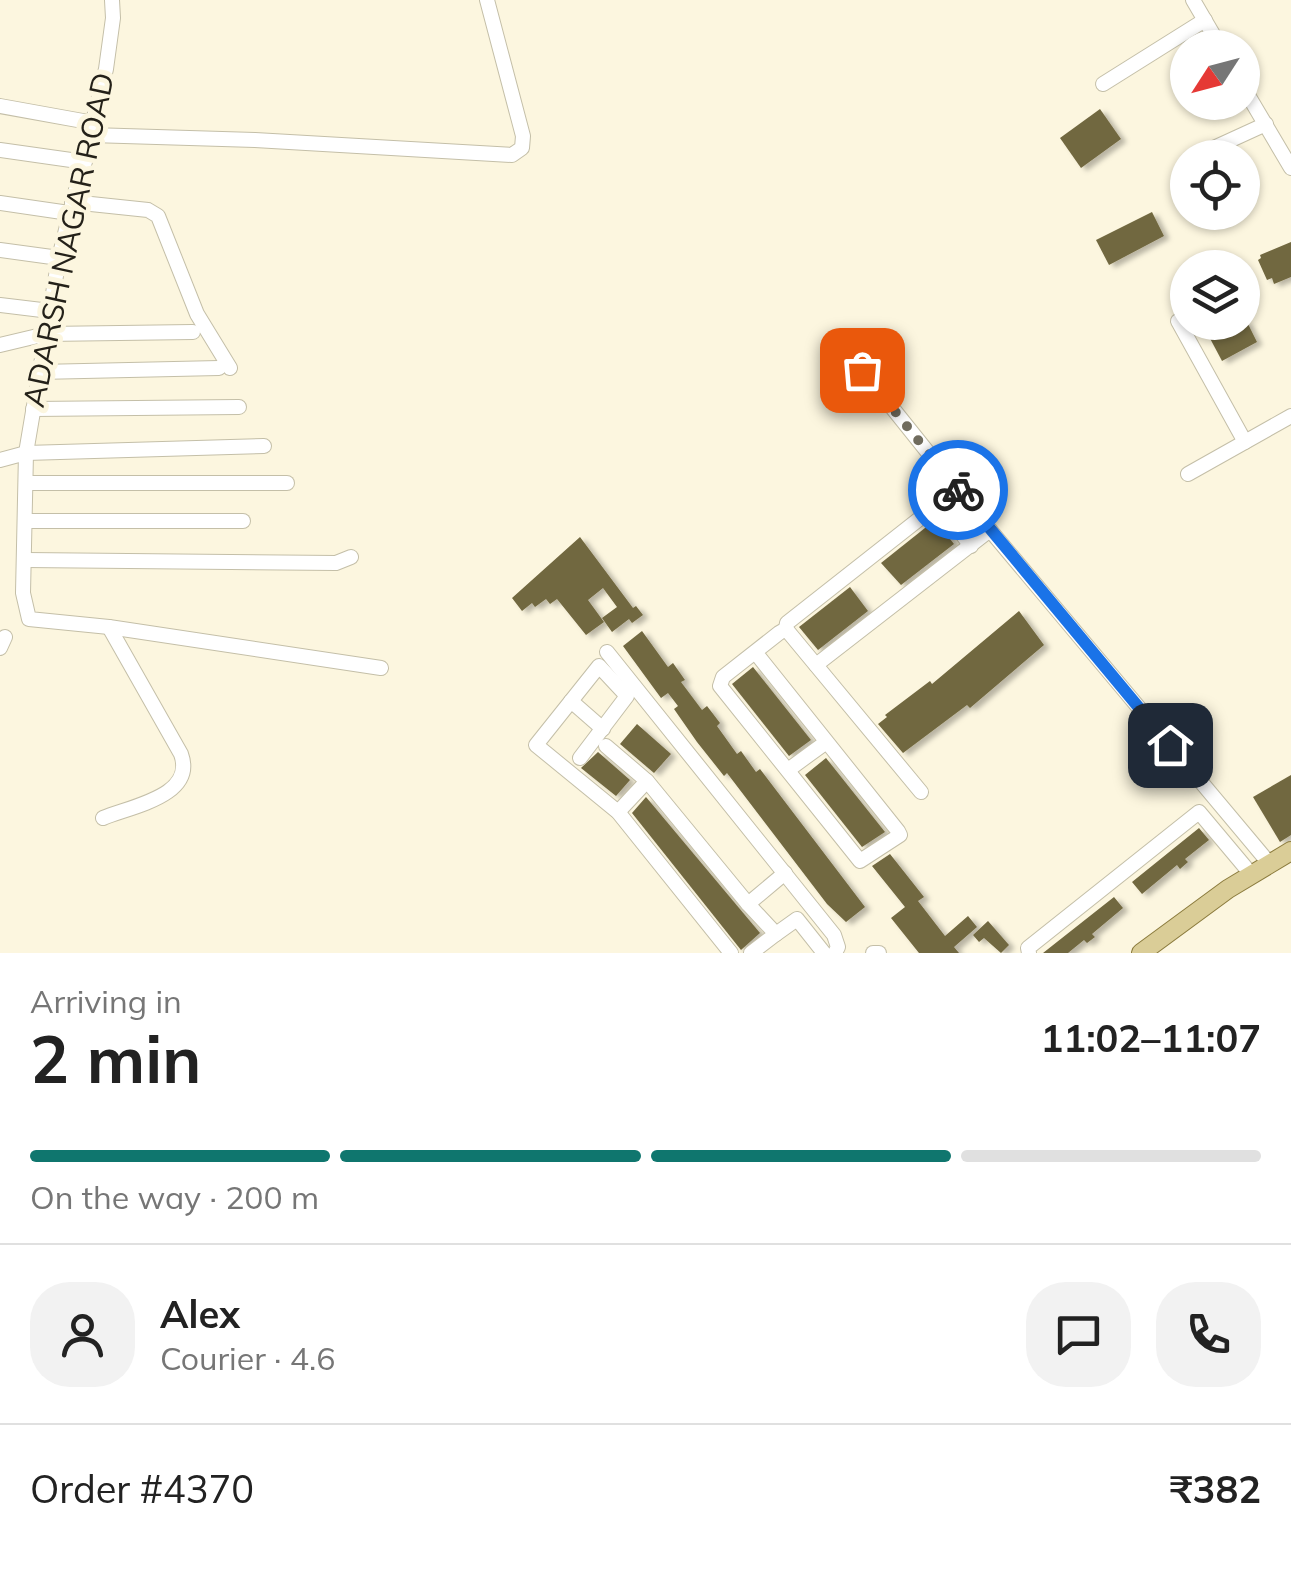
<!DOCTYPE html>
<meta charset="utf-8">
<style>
:root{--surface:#fff;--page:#f2f2f2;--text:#222;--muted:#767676;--line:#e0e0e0;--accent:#0f766e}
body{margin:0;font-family:Mulish,sans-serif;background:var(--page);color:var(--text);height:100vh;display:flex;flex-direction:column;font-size:38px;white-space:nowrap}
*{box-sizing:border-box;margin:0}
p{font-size:32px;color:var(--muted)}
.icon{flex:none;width:55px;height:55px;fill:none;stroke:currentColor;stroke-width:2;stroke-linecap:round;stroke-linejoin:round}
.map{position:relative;height:953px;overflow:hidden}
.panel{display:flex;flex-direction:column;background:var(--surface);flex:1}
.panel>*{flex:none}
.needle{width:65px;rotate:234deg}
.controls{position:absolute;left:1170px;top:30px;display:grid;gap:20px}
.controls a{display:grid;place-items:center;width:90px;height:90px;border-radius:50%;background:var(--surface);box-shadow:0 2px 8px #0004;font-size:50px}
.pin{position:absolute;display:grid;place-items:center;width:85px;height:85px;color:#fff;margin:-42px;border-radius:20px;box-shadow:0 5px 15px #0006}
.courier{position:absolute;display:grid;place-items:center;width:100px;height:100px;margin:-50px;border:8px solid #1a73e8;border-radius:50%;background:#fff;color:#222;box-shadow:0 2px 12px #0007}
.head em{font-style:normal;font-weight:700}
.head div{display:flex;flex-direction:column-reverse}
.head{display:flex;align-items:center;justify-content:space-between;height:170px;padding:0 30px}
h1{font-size:65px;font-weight:700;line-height:75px}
.bar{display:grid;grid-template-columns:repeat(4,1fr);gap:15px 10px;align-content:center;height:120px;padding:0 30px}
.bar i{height:12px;border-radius:8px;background:var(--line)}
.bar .active{background:var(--accent)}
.bar p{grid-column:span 4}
.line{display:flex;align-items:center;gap:25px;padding:0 30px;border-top:2px solid var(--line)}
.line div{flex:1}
.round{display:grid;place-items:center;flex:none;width:105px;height:105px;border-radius:40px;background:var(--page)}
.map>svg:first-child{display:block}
.building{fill:#71673f;filter:url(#shadow)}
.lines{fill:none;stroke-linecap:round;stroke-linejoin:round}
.minor-casing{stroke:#c4bfa8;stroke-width:16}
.major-casing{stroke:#8b7b3d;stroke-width:20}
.minor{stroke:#fff;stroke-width:14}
.major{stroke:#dacd97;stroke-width:18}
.done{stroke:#706c5e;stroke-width:10;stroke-dasharray:0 18}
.route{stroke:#1a73e8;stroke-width:12}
.labels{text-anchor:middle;stroke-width:10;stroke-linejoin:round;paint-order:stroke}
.street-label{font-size:30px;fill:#242119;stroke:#fcf6df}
</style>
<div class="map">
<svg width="1291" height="953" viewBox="0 0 1291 953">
<defs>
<filter id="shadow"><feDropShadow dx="5.5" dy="3" stdDeviation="2.5" flood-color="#0004"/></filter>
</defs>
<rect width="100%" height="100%" fill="#fcf6df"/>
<g class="building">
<polygon points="1100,109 1121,139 1081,168 1060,138"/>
<polygon points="1152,212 1164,236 1109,265 1096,240"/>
<polygon points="1291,242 1291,277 1274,284 1272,278 1267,280 1258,260 1261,258 1260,255"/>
<polygon points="1216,322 1247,322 1257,342 1222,361 1205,329"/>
<polygon points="935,520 954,544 901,585 881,563"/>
<polygon points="580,537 633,608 636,606 643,615 632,623 629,619 612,632 602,618 617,607 603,588 588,600 604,622 586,635 557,599 550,604 546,599 535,607 532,603 522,611 512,598"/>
<polygon points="850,587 868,611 818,650 799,627"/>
<polygon points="1019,611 1044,645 970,708 967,705 903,753 878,724 887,717 885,715 930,681 932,684"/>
<polygon points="642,631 668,667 673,663 685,680 681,682 702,710 707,706 720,723 717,726 737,754 741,751 756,772 760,769 865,907 846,922 827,904 727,773 724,776 697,742 674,709 678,706 668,693 661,698 623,646"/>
<polygon points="753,667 811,740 789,756 732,684"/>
<polygon points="637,724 671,754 654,773 620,744"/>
<polygon points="598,752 630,780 616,796 581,768"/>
<polygon points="826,758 885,832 862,847 805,775"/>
<polygon points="1291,775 1291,835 1280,842 1253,797"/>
<polygon points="646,797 760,933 741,950 632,813"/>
<polygon points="1199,828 1209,840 1185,859 1188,862 1180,869 1177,865 1142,894 1132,882"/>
<polygon points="890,854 924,897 918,901 945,936 968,916 977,927 954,947 959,953 919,953 891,918 905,907 872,866"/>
<polygon points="1114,897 1123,908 1092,934 1095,937 1087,943 1084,940 1068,953 1043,953"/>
<polygon points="988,921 1009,945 1001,953 984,938 979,942 973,935"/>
</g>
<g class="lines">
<g class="minor-casing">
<g id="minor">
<polyline points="112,0 113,18 106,69 59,258 26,453 23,593 29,619 109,627 381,668"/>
<polyline points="1193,0 1221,48"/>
<polyline points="1103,84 1205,20"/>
<polyline points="1242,85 1291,168"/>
<polyline points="0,106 94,123"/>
<polyline points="91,135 255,140 512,155 522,148 523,136 487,0"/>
<polyline points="0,150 85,162"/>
<polyline points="1209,158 1207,151 1266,124"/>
<polyline points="72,202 148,210 158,216 197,314 230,368"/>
<polyline points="0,203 69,213"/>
<polyline points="0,250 59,258"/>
<polyline points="0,305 50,311"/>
<polyline points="1178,321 1245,442"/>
<polyline points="0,345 46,334 193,332"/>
<polyline points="862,370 990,530 1269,863"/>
<polyline points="39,372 219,368"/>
<polyline points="33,409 239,407"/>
<polyline points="0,460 26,453 264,446"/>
<polyline points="1188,474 1291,416"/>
<polyline points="26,483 287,483"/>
<polyline points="26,521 243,521"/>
<polyline points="26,560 336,563 351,557"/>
<polyline points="786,629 787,623 937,505 943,509 971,546"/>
<polyline points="0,648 5,637"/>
<polyline points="607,652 834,935 838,947 835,953"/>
<polyline points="755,652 898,831 900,835 860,861 720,686 723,677 779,633 786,629 921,792"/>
<polyline points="816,665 990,530"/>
<polyline points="571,701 603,729"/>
<polyline points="606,746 647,781 618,812"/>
<polyline points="580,758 627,696 599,666 536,745 618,812 731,953"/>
<polyline points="788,770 825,743"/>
<polyline points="647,781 748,904 785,873"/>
<path d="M103,818C132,806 196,796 181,754L109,627"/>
<polyline points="748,904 776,934 751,953"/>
<polyline points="776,934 797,919 824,953"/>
<polyline points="873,953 879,953"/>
<polyline points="1029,953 1028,948 1199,812 1251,874"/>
</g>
</g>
<g class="major-casing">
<polyline id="major" points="1141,953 1228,889 1291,851"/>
</g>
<use href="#minor" class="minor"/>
<use href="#major" class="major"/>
</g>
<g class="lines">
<polyline class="done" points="862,370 958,490"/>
<polyline class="route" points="958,490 1170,745"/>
</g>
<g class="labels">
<g class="street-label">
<text transform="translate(69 240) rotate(-78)" y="10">ADARSH NAGAR ROAD</text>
</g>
</g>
</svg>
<div class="controls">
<a><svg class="needle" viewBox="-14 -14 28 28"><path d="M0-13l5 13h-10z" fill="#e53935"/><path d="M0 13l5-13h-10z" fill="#767676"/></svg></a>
<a><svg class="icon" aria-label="locate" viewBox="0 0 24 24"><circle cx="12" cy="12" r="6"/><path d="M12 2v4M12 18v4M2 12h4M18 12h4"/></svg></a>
<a><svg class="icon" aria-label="layers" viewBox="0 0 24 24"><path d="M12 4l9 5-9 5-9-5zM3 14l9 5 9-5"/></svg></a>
</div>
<div class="pin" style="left:862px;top:370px;background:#ea580c"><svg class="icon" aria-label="bag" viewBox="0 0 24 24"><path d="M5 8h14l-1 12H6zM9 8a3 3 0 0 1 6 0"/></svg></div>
<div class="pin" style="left:1170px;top:745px;background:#1f2937"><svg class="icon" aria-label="home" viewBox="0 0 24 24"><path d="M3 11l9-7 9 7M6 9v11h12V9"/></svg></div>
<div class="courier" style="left:958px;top:490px"><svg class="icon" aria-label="bike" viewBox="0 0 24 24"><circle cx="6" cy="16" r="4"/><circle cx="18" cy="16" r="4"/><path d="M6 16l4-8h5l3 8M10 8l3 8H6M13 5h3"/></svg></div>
</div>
<section class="panel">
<div class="head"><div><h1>2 min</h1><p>Arriving in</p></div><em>11:02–11:07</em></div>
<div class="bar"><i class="active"></i><i class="active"></i><i class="active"></i><i></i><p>On the way · 200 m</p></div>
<div class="line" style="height:180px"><a class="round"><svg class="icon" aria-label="person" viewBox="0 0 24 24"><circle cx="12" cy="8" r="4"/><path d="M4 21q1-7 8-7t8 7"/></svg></a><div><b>Alex</b><p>Courier · 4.6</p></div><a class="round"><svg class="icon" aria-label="chat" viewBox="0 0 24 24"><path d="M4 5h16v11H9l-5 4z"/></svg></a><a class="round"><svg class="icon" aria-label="phone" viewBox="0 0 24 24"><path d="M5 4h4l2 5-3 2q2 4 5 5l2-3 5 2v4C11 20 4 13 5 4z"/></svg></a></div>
<div class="line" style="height:130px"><div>Order #4370</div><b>₹382</b></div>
</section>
